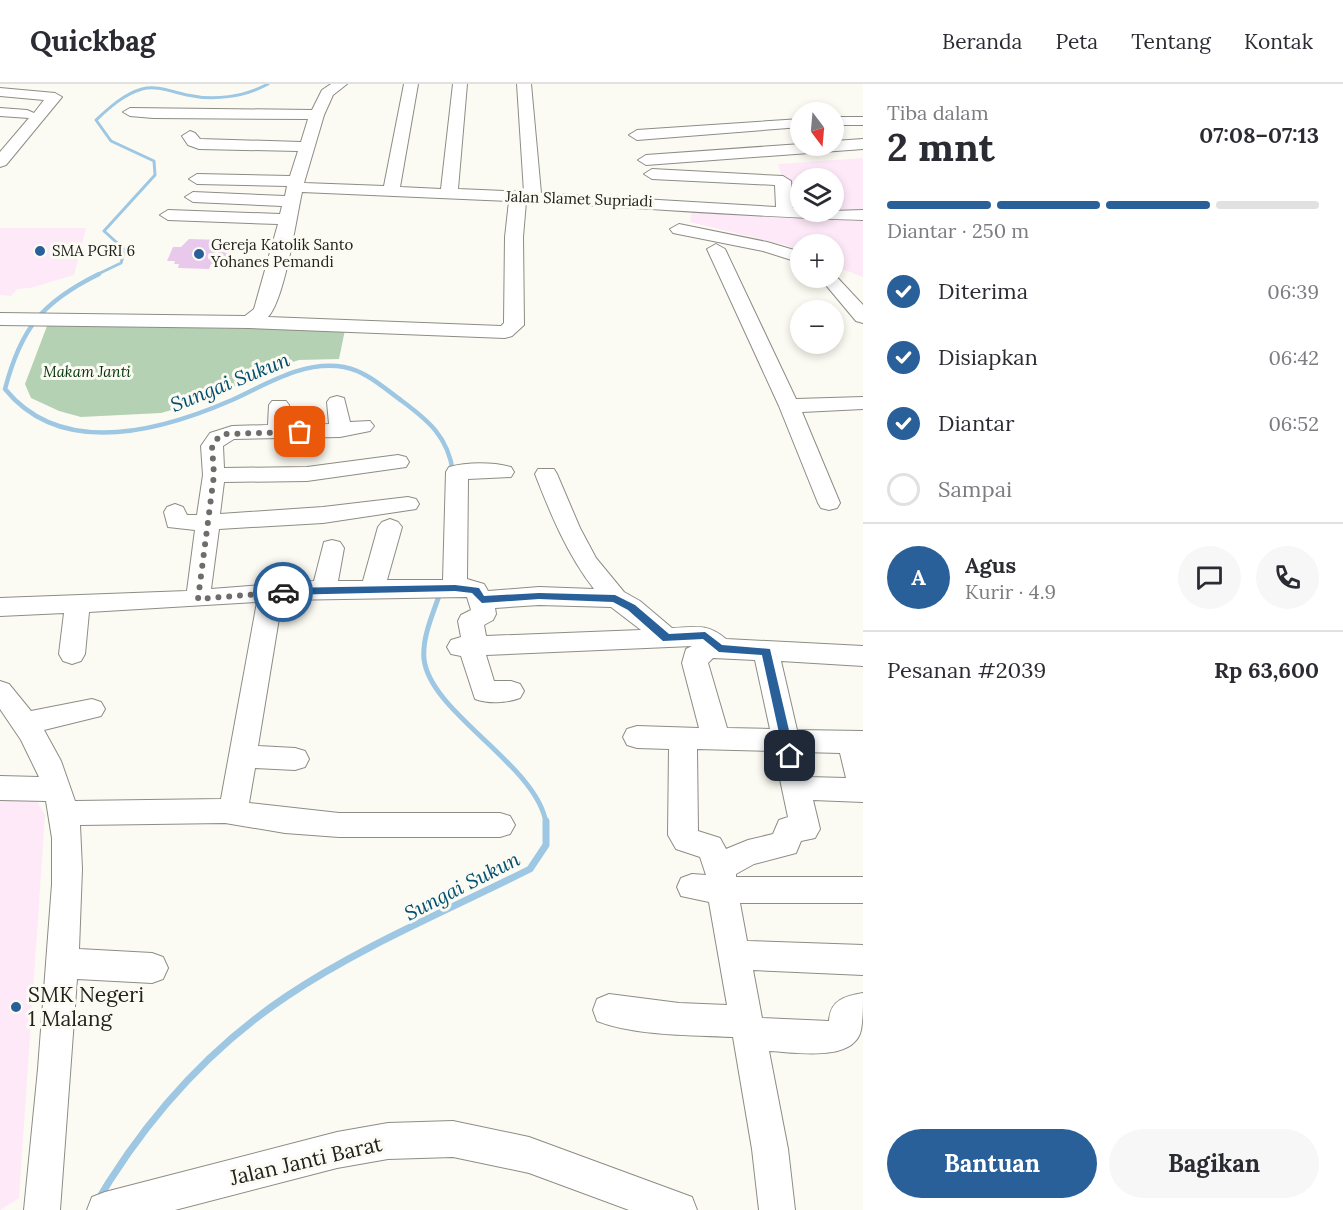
<!DOCTYPE html>
<html lang="id">
<meta charset="utf-8">
<style>
:root{--surface:#fff;--page:#f7f7f7;--text:#2b2b33;--muted:#7c7c81;--line:#e1e1e2;--accent:#296099}
body{margin:0;font-family:Lora,serif;background:var(--page);color:var(--text);height:100vh;display:flex;flex-direction:column;font-size:22px;white-space:nowrap}
*{box-sizing:border-box;margin:0}
p{font-size:20px;color:var(--muted)}
.icon{flex:none;width:33px;height:33px;fill:none;stroke:currentColor;stroke-width:2;stroke-linecap:round;stroke-linejoin:round}
.map{position:relative;flex:1;overflow:hidden}
.sheet{display:flex;flex-direction:column;background:var(--surface);width:480px}
.sheet>*{flex:none}
.needle{width:39px;rotate:164deg}
.fabs{position:absolute;left:790px;top:18px;display:grid;gap:12px}
.fabs a{display:grid;place-items:center;width:54px;height:54px;border-radius:50%;background:var(--surface);box-shadow:0 3px 9px #0003;font-size:30px}
.pin{position:absolute;display:grid;place-items:center;width:51px;height:51px;color:#fff;margin:-26px;border-radius:12px;box-shadow:0 3px 9px #0006}
.courier{position:absolute;display:grid;place-items:center;width:60px;height:60px;margin:-30px;border:4px solid #296099;border-radius:50%;background:#fff;color:#222;box-shadow:0 2px 8px #0007}
.summary em{font-style:normal;font-weight:800}
.summary div{display:flex;flex-direction:column-reverse}
.summary{display:flex;align-items:center;justify-content:space-between;height:102px;padding:0 24px}
h1{font-size:39px;font-weight:800;line-height:45px}
.bar{display:grid;grid-template-columns:repeat(4,1fr);gap:9px 6px;align-content:center;height:72px;padding:0 24px}
.bar i{height:8px;border-radius:4px;background:var(--line)}
.bar .selected{background:var(--accent)}
.bar p{grid-column:span 4}
.line{display:flex;align-items:center;gap:15px;padding:0 24px;border-top:2px solid var(--line)}
.line div{flex:1}
.round{display:grid;place-items:center;flex:none;width:63px;height:63px;border-radius:32px;background:var(--page)}
ol{padding:0 24px;list-style:none}
li{display:flex;align-items:center;gap:18px;height:66px}
li p{margin-inline-start:auto}
li .icon{padding:6px;border-radius:50%;background:var(--accent);color:#fff;stroke-width:4}
li:last-child{color:var(--muted)}
li i{width:33px;height:33px;border:3px solid var(--line);border-radius:50%}
.primary-button{display:flex;gap:12px;margin-top:auto;padding:12px 24px}
.primary-button a{flex:1;height:69px;border-radius:36px;background:var(--accent);color:#fff;font-size:24px;font-weight:800;line-height:69px;text-align:center}
.primary-button a+a{background:var(--page);color:var(--text)}
header{display:flex;align-items:center;gap:36px;box-sizing:border-box;height:84px;padding:0 30px;background:var(--surface);border-bottom:2px solid var(--line)}
header strong{font-size:28px}
nav{display:flex;gap:33px;margin-inline-start:auto;font-size:21px}
main{display:flex;flex:1;min-height:0}
.map>svg:first-child{display:block}
.education{fill:#fee9f9}
.green{fill:#b4d1b4}
.lines{fill:none;stroke-linecap:round;stroke-linejoin:round}
.stream-far3{stroke:#9dc7e2;stroke-width:3}
.stream-far2{stroke:#9dc7e2;stroke-width:4.5}
.stream-far1{stroke:#9dc7e2;stroke-width:5}
.stream{stroke:#9dc7e2;stroke-width:7}
.building{fill:#e8c9ec}
.minor-casing{stroke:#8d8c85;stroke-width:2}
.minor{fill:#fff;fill-rule:evenodd}
.route{fill:#296099}
.done{stroke:#6e6d69;stroke-width:6;stroke-dasharray:0 10.8}
.poi-dot{fill:#296099;stroke:#fcfbf3;stroke-width:2}
.labels{text-anchor:middle;stroke-width:6;stroke-linejoin:round;paint-order:stroke}
.far-street-label{font-size:15px;fill:#21211e;stroke:#fcfbf3}
.far-poi-label{font-size:15px;fill:#21211e;stroke:#fcfbf3;text-anchor:start}
.far-park-label{font-size:15px;font-style:italic;fill:#003307;stroke:#fcfbf3}
.water-label{font-size:20px;font-style:italic;fill:#004f73;stroke:#fcfbf3}
.near-poi-label{font-size:21px;fill:#21211e;stroke:#fcfbf3;text-anchor:start}
.near-street-label{font-size:21px;fill:#21211e;stroke:#fcfbf3}
</style>
<header>
<strong>Quickbag</strong>
<nav><a>Beranda</a><a>Peta</a><a>Tentang</a><a>Kontak</a></nav>
</header>
<main>
<div class="map">
<svg width="863" height="1126" viewBox="0 0 863 1126">
<rect width="100%" height="100%" fill="#fcfbf3"/>
<g class="education">
<polygon points="863,74 863,128 834,128 834,94 801,94 801,127 792,127 778,80"/>
<polygon points="692,125 863,134 863,193 834,182 834,160 801,160 801,168 788,162 690,138"/>
<polygon points="0,144 86,144 74,191 30,204 17,205 11,212 0,211"/>
<polygon points="0,714 36,715 45,731 19,1114 0,1126"/>
</g>
<polygon class="green" points="47,242 345,246 339,275 299,276 259,289 211,315 161,329 81,333 59,327 31,314 25,300"/>
<g class="lines">
<path class="stream-far3" d="M96,191L121,179L125,166L104,147L155,91L154,77L111,57L96,36C109,24 124,10 142,5C157,1 172,8 187,11C214,17 244,13 268,0"/>
<path class="stream-far2" d="M99,190C42,218 21,244 5,305C62,375 161,347 232,316C267,300 304,276 344,283C366,287 384,304 402,317C429,337 448,353 453,388"/>
<path class="stream-far1" d="M440,509C433,530 422,553 424,575C430,629 537,681 546,739"/>
<path class="stream" d="M92,1126C141,1041 205,967 287,912C363,861 449,826 530,785L546,761V737"/>
</g>
<polygon class="building" points="189,155 222,156 221,159 226,160 223,164 229,164 224,178 211,180 209,185 178,184 179,180 174,180 175,177 167,177 173,163 181,163"/>
<g class="lines">
<g class="minor-casing">
<g id="minor">
<path d="M331,0H347L333,11L324,31L304,99L384,102L404,0H418L400,103L441,105L453,0H467L458,105L524,108L517,0H531L541,109L776,123L775,101L652,95L644,90L652,85L783,92L791,97L793,124H801V128L863,126V136C751,133 638,123 526,118L523,153L524,241L512,252L505,254L249,244L0,241V229L245,232L254,225L278,140L168,136L160,131L168,126L280,130L282,122L193,118L185,113L193,108L285,112L287,102L197,100L189,95L197,90L290,92L298,67L199,65L188,61L182,52L190,47L195,49L200,55L301,58L308,35L153,34L130,32L123,28L130,24L312,26L322,6ZM302,108L509,117L505,153L504,239L501,242L268,233C285,215 296,135 302,108Z"/>
<polygon points="0,4 55,9 62,13 6,81 0,83 0,68 29,34 0,32 0,24 27,26 34,29 44,16 0,12"/>
<rect x="834" y="33" width="29" height="8"/>
<polygon points="801,35 801,43 637,56 629,51 637,46"/>
<polygon points="863,55 863,65 646,81 638,76 646,71 801,60 834,62 834,57"/>
<polygon points="679,140 767,158 801,168 801,179 763,167 673,149 670,145"/>
<polygon points="716,160 725,165 796,315 863,313 863,325 802,328 840,419 837,424 829,426 821,424 818,419 779,322 707,165"/>
<polygon points="834,190 863,221 863,239 856,237 820,194 834,194"/>
<path d="M337,312L344,314L350,338L370,337L374,342L370,347L340,353L234,355L223,362L224,384L307,383L398,371L406,373L409,378L406,383L307,397L224,398L220,430L323,423L408,413L416,415L419,420L416,425L323,439L219,445L211,505L314,497L324,458L332,456L340,458L344,464L338,497H363L378,443L382,438L390,435L398,438L402,443L387,496H443L446,388L449,383C467,378 493,378 511,383L514,388L511,393L468,395L467,495L484,500L488,507L539,503L594,505C567,470 551,431 535,390L538,385H554L557,390L580,444L596,474L624,508L640,517L672,544C696,543 707,539 726,555L863,562V582L781,577L797,646L863,647V718L813,716L820,745L815,754L801,757L796,769L754,780L736,790V793H863V819H740L747,857L863,861V891L753,886L762,934L829,937C830,916 845,912 863,909C863,922 863,935 861,946C854,979 794,968 769,967L788,1065L795,1126H759L752,1065L733,953C691,951 636,952 597,937L593,926L597,915L609,910L679,919L727,921L709,818L681,812L677,803L681,794L692,790L706,791L700,773L676,765L668,751L669,665L637,664L627,661L623,653L627,645L637,642L699,644L682,579L686,565L692,562L486,571L494,597H511L520,600L524,607L520,614C506,619 489,620 475,615L461,572L451,570L447,563L451,556L461,553L458,537L461,531L471,526L467,513L282,516L258,662L295,664L305,667L309,675L305,683L295,686L255,684L249,719L339,729H500L510,732L515,741L510,750L500,753H339L285,749L225,739L80,741L82,785L79,865L152,869L163,873L168,884L163,895L152,899L77,895L60,1126H24L38,985L52,800V754L46,717L0,716V692L39,693L21,656L0,625V597L9,600L31,627L92,615L101,618L105,625L101,632L44,646L61,677L75,717L221,715L257,518L89,528L85,570L81,577L72,580L63,577L59,570L64,529L0,532V514L187,507L195,446L168,443L164,428L167,423L175,420L183,423L187,431H197L203,391L201,362L210,349L232,342L268,341L269,321L272,317H286L289,321L290,341L329,340L327,318L330,314ZM539,521L611,523L641,546L486,552L484,541L493,536L496,530L495,524ZM713,574L755,576L770,645L727,644L708,579ZM697,665L774,667L788,733L779,736L773,750L748,756L726,765L720,754L698,747ZM802,668L840,669L846,694L808,693Z"/>
<polygon points="453,1037 529,1053 692,1113 697,1126 629,1126 529,1089 453,1073 388,1075 337,1084 175,1126 87,1126 92,1113 105,1108 337,1048 388,1039"/>
</g>
</g>
<use href="#minor" class="minor"/>
</g>
<polygon class="route" points="455,501 479,504 484,512 539,509 615,511 635,521 669,550 705,548 722,561 770,565 795,672 790,677 784,672 762,571 719,568 703,555 663,557 628,526 613,518 539,515 482,519 472,509 455,507 283,511 278,508 283,504"/>
<g class="lines">
<polyline class="done" points="283,508 198,515 214,391 212,362 218,354 224,350 300,348"/>
</g>
<g class="poi-dot">
<circle cx="40" cy="167" r="6"/>
<circle cx="199" cy="170" r="6"/>
<circle cx="16" cy="923" r="6"/>
</g>
<g class="labels">
<g class="far-street-label">
<text transform="translate(579 115) rotate(2)" y="5">Jalan Slamet Supriadi</text>
</g>
<g class="far-poi-label">
<text x="211" y="166">Gereja Katolik Santo<tspan x="211" dy="17">Yohanes Pemandi</tspan></text>
<text x="52" y="172">SMA PGRI 6</text>
</g>
<g class="far-park-label">
<text x="87" y="293">Makam Janti</text>
</g>
<g class="water-label">
<text transform="translate(230 298) rotate(-22)" y="7">Sungai Sukun</text>
<text transform="translate(462 802) rotate(-27)" y="7">Sungai Sukun</text>
</g>
<g class="near-poi-label">
<text x="28" y="918">SMK Negeri<tspan x="28" dy="24">1 Malang</tspan></text>
</g>
<g class="near-street-label">
<text transform="translate(306 1077) rotate(-13)" y="7">Jalan Janti Barat</text>
</g>
</g>
</svg>
<div class="fabs">
<a><svg class="needle" viewBox="-14 -14 28 28"><path d="M0-13l5 13h-10z" fill="#e53935"/><path d="M0 13l5-13h-10z" fill="#7c7c81"/></svg></a>
<a><svg class="icon" aria-label="layers" viewBox="0 0 24 24"><path d="M12 4l9 5-9 5-9-5zM3 14l9 5 9-5"/></svg></a>
<a>+</a>
<a>−</a>
</div>
<div class="pin" style="left:300px;top:348px;background:#ea580c"><svg class="icon" aria-label="bag" viewBox="0 0 24 24"><path d="M5 8h14l-1 12H6zM9 8a3 3 0 0 1 6 0"/></svg></div>
<div class="pin" style="left:790px;top:672px;background:#1f2937"><svg class="icon" aria-label="home" viewBox="0 0 24 24"><path d="M3 11l9-7 9 7M6 9v11h12V9"/></svg></div>
<div class="courier" style="left:283px;top:508px"><svg class="icon" aria-label="car" viewBox="0 0 24 24"><path d="M5 17H2v-5l4-1 3-4h7l3 4 3 1v5h-3M9 17h6M6 11h13"/><circle cx="7" cy="17" r="2"/><circle cx="17" cy="17" r="2"/></svg></div>
</div>
<section class="sheet">
<div class="summary"><div><h1>2 mnt</h1><p>Tiba dalam</p></div><em>07:08–07:13</em></div>
<div class="bar"><i class="selected"></i><i class="selected"></i><i class="selected"></i><i></i><p>Diantar · 250 m</p></div>
<ol>
<li><svg class="icon" aria-label="check" viewBox="0 0 24 24"><path d="M5 12l5 5 9-10"/></svg>Diterima<p>06:39</p></li>
<li><svg class="icon" aria-label="check" viewBox="0 0 24 24"><path d="M5 12l5 5 9-10"/></svg>Disiapkan<p>06:42</p></li>
<li><svg class="icon" aria-label="check" viewBox="0 0 24 24"><path d="M5 12l5 5 9-10"/></svg>Diantar<p>06:52</p></li>
<li><i></i>Sampai</li>
</ol>
<div class="line" style="height:108px"><b class="round" style="background:var(--accent);color:#fff">A</b><div><b>Agus</b><p>Kurir · 4.9</p></div><a class="round"><svg class="icon" aria-label="chat" viewBox="0 0 24 24"><path d="M4 5h16v11H9l-5 4z"/></svg></a><a class="round"><svg class="icon" aria-label="phone" viewBox="0 0 24 24"><path d="M5 4h4l2 5-3 2q2 4 5 5l2-3 5 2v4C11 20 4 13 5 4z"/></svg></a></div>
<div class="line" style="height:78px"><div>Pesanan #2039</div><b>Rp 63,600</b></div>
<div class="primary-button"><a>Bantuan</a><a>Bagikan</a></div>
</section>
</main>
